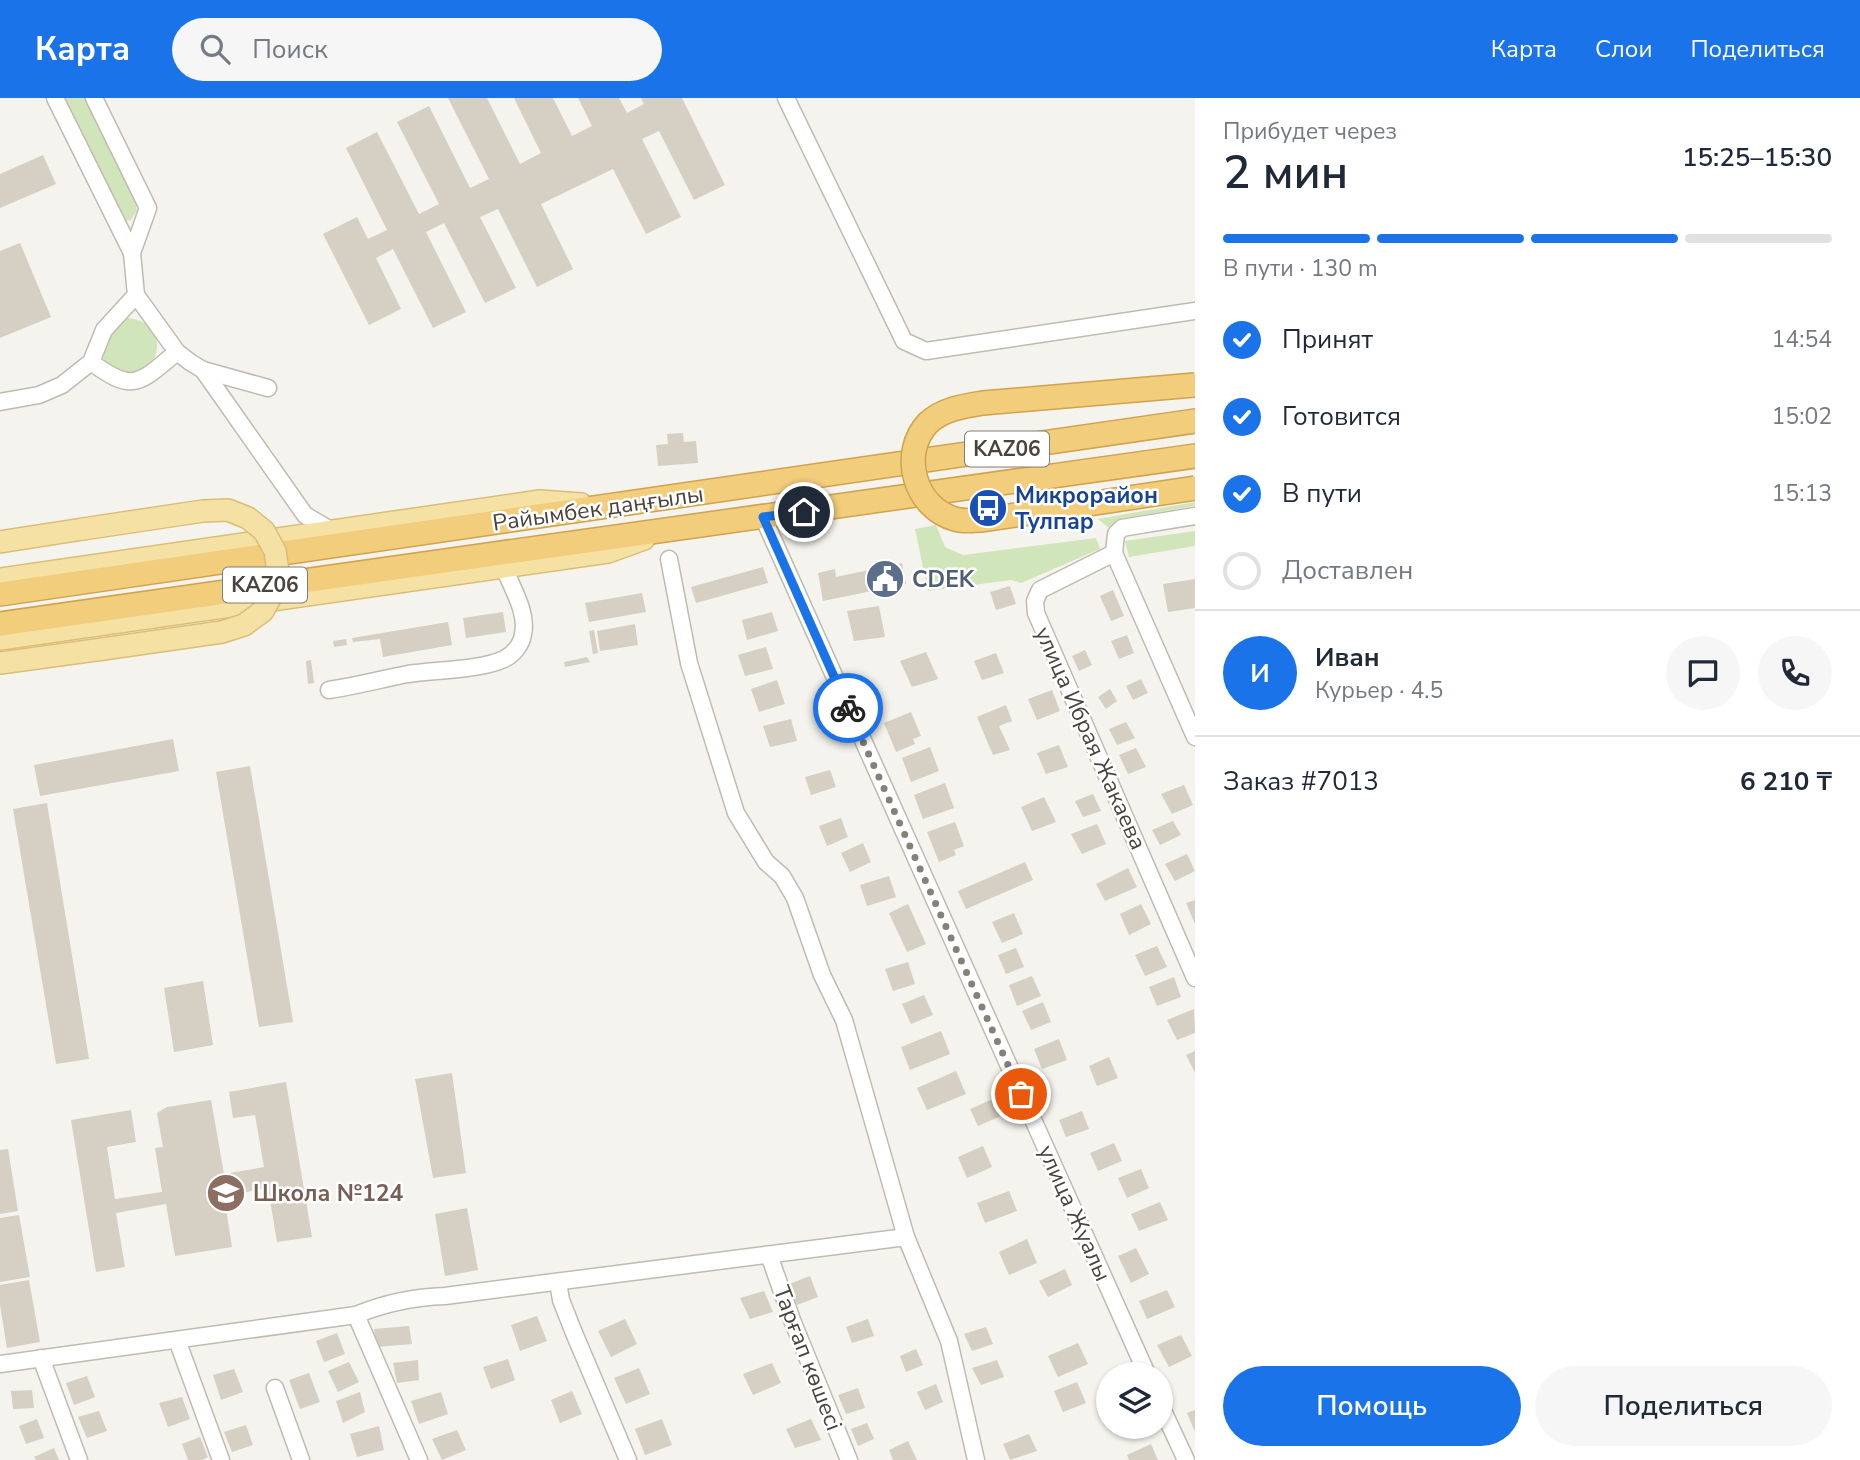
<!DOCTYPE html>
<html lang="ru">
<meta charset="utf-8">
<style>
:root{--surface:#fff;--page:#f6f6f7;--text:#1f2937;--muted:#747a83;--line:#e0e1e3;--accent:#1a73e8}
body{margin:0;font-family:"Nunito Sans",sans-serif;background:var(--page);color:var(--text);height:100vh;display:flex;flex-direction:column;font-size:26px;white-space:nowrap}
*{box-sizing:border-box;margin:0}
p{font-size:23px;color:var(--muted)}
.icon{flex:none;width:38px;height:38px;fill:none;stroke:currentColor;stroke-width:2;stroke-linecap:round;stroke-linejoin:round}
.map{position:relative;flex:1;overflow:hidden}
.panel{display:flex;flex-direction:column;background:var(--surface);width:665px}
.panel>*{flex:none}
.buttons{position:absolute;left:1096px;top:1264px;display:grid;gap:14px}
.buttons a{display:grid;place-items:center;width:77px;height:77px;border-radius:50%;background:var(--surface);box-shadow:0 2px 5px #0004;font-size:35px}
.pin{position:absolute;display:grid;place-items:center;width:60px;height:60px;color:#fff;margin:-30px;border:4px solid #fff;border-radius:50%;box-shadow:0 2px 7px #0007}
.courier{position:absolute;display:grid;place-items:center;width:70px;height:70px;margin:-35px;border:5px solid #1a73e8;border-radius:50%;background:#fff;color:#222;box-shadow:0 2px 9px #0007}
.headline em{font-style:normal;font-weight:600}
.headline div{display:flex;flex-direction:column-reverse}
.headline{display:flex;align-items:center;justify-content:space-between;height:119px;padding:0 28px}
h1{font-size:46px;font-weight:600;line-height:52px}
.bar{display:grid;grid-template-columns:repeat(4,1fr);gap:10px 7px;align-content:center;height:84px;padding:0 28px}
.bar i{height:9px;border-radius:5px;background:var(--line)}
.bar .active{background:var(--accent)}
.bar p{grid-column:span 4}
.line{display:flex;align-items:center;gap:18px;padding:0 28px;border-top:2px solid var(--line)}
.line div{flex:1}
.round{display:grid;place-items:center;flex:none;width:74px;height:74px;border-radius:37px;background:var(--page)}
ol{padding:0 28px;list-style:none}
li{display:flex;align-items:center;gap:21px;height:77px}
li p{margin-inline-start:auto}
li .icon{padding:7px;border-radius:50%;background:var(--accent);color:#fff;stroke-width:4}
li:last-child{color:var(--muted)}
li i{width:38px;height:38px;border:4px solid var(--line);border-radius:50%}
.primary-button{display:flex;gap:14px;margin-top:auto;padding:14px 28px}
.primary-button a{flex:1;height:80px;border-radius:42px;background:var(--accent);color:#fff;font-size:28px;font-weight:600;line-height:80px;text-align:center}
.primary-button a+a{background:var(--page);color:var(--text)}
header{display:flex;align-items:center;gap:42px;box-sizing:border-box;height:98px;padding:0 35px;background:var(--accent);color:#fff}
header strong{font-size:33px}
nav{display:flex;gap:38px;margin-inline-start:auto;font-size:24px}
.search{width:490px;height:63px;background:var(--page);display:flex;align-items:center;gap:18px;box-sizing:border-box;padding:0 24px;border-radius:38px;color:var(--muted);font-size:26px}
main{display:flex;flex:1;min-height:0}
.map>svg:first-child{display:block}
.green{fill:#d1e5ba}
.building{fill:#d6cfc3}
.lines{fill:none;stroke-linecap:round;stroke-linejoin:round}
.minor-casing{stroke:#c0bbb0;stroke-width:19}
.major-casing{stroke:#dabe76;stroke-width:24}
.highway-casing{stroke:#d0a34c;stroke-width:26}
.minor{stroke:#fff;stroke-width:16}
.major{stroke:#f6e1a5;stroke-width:21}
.highway{stroke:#f1cd7c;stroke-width:23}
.major-bridge-casing{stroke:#dabe76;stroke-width:24;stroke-linecap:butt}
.highway-bridge-casing{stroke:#d0a34c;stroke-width:26;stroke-linecap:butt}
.major-bridge{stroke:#f6e1a5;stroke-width:21}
.highway-bridge{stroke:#f1cd7c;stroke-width:23}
.done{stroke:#858179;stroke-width:7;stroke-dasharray:0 12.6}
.route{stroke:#1a73e8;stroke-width:9}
.labels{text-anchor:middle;stroke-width:5;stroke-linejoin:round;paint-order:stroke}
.shield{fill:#fff;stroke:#807c76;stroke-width:2}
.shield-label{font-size:21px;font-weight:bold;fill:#49443b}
.transit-label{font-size:23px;font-weight:bold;fill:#164399;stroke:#fff;text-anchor:start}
.street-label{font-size:23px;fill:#49443b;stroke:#fff}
.service-label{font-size:23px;font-weight:bold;fill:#4e5e75;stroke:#fff;text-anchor:start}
.education-label{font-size:23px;font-weight:bold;fill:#785e54;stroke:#fff;text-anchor:start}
</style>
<header>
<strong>Карта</strong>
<div class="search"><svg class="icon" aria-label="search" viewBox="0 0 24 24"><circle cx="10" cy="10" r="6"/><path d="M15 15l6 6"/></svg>Поиск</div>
<nav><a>Карта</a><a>Слои</a><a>Поделиться</a></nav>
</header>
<main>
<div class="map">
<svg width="1195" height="1362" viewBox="0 0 1195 1362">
<rect width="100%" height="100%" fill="#f5f3ed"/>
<g class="green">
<polygon points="62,0 85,0 135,102 137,113 131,122 123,124"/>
<path d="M127,220C178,224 157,292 117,273C107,268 103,263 100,252L118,222Z"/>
<polygon points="1195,404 1195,408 1120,421 1109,430 1098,421"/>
<polygon points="936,427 945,449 963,457 1096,440 1100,451 1021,485 1011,482 928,493 915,431"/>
<polygon points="1195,433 1195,448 1129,459 1125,443"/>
</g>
<g class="building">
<polygon points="448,0 487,0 520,66 541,55 514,0 553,0 572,38 592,28 578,0 619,0 627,15 644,6 641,0 682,0 725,87 694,102 659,33 642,41 681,119 646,136 613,71 541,106 573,171 537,189 498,111 480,119 516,190 485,205 444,125 426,134 466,214 433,230 393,151 376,160 401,211 369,227 323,136 357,119 368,141 387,132 346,50 377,34 419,116 439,106 397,24 429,8 470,90 489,81"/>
<polygon points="43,57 56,86 0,110 0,76"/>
<polygon points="20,145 51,219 0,240 0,153"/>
<polygon points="683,335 684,344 696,343 698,365 658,368 656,347 668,346 667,336"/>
<polygon points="902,465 906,486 823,503 818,475 835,471 836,479"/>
<polygon points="763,469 768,485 696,505 691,489"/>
<polygon points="1195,481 1195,510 1168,514 1163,486"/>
<polygon points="1010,488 1016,506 996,512 990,494"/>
<polygon points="1113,492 1124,518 1111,523 1100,498"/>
<polygon points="642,495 646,514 589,524 585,505"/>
<polygon points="879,508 885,539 854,543 847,513"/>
<polygon points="503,514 506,534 466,540 463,520"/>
<polygon points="772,514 778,533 747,542 742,522"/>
<polygon points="448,524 452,547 383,559 380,541 353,544 352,540"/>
<polygon points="635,526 638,547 600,553 597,533"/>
<polygon points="594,532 598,555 593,556 589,533"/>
<polygon points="1127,537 1134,555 1119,561 1111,543"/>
<polygon points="346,541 347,547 334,549 333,543"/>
<polygon points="766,549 773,571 745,578 738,557"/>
<polygon points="1085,552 1092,567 1079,573 1072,558"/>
<polygon points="926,554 938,581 912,589 900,563"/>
<polygon points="996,555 1004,575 982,582 974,563"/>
<polygon points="587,559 590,564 565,569 564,564"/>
<polygon points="311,562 314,585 308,586 306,563"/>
<polygon points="1141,581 1148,595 1133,602 1126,588"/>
<polygon points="777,582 785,606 759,614 751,591"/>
<polygon points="1110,591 1117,603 1106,611 1098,599"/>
<polygon points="1052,592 1060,613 1037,622 1028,601"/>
<polygon points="1006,607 1012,623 999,628 1010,652 993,657 977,619"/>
<polygon points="911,614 921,638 913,641 915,646 896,654 884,625"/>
<polygon points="791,621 797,643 770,649 763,628"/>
<polygon points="1126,624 1135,640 1117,647 1109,631"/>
<polygon points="173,641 179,673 40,698 34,667"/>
<polygon points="1059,647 1068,669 1046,676 1037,655"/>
<polygon points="930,649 939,673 911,684 902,660"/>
<polygon points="1136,650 1146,669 1128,676 1119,657"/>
<polygon points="250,668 293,924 259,929 216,674"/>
<polygon points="830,672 836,689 811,697 805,679"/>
<polygon points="945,685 954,710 923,721 914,697"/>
<polygon points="1184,687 1193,707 1172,716 1161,696"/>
<polygon points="1093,696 1101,713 1083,719 1075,703"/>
<polygon points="1044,699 1056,724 1032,733 1021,709"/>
<polygon points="47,705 89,961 56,966 13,711"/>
<polygon points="841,720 848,739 827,748 819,728"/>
<polygon points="1173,723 1181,737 1160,747 1152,732"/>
<polygon points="955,724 964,748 954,752 956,757 939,764 927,734"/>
<polygon points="1097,726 1106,746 1082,756 1071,736"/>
<polygon points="863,745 871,764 850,774 841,755"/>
<polygon points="1187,756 1195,773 1175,783 1165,766"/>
<polygon points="1025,764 1033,782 966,811 958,793"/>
<polygon points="1128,770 1137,789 1105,803 1096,786"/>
<polygon points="889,778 896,799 867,808 860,787"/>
<polygon points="1195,802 1195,826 1186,805"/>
<polygon points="908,806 926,846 907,854 889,815"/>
<polygon points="1141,806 1151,826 1129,837 1120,816"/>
<polygon points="1014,815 1023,836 1002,845 992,824"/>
<polygon points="1157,848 1167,869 1145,878 1135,857"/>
<polygon points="1016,850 1024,869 1006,876 998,857"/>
<polygon points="908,864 915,886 893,893 885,871"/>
<polygon points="1032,878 1041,898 1017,908 1009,887"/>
<polygon points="1174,879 1181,899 1157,908 1149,889"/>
<polygon points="203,883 213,947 174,954 164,890"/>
<polygon points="924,897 933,917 911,926 902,906"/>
<polygon points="1043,904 1051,924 1031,932 1022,913"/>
<polygon points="1194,911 1195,935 1177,942 1167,922"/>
<polygon points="941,933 950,956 910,972 901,949"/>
<polygon points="1059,941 1067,962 1042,971 1034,951"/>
<polygon points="1195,953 1195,975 1186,957"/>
<polygon points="1109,959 1118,980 1097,988 1089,968"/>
<polygon points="956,973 966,996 927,1012 917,990"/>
<polygon points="452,975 466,1075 433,1080 415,981"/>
<polygon points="286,984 312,1139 277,1144 268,1090 224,1098 232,1149 175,1158 166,1106 116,1115 125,1169 96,1174 71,1022 131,1012 136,1044 107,1049 115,1101 162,1094 155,1050 163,1049 157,1015 167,1009 211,1002 224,1076 264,1069 255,1017 233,1020 229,994"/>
<polygon points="993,1001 1001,1018 978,1028 970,1011"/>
<polygon points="1082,1013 1089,1031 1066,1039 1059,1022"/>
<polygon points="1114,1045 1122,1063 1098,1073 1090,1055"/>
<polygon points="983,1048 992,1069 967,1080 958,1059"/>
<polygon points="8,1051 18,1113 0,1116 0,1052"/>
<polygon points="1141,1071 1149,1090 1127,1100 1118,1080"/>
<polygon points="1009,1093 1017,1113 985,1125 977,1105"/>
<polygon points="1160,1104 1168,1122 1139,1133 1131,1116"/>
<polygon points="467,1110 478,1172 445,1178 435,1116"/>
<polygon points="19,1117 30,1179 0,1184 0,1120"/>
<polygon points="1027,1141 1037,1165 1009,1177 999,1154"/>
<polygon points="1136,1150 1149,1176 1131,1185 1118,1158"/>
<polygon points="1065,1171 1072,1187 1048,1199 1039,1183"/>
<polygon points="810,1178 818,1199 797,1207 789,1186"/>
<polygon points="29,1182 40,1244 7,1250 0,1207 0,1187"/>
<polygon points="1167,1192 1175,1209 1147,1221 1139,1203"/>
<polygon points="764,1193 773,1214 750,1221 740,1200"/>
<polygon points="537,1218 547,1243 520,1253 511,1227"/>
<polygon points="625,1221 637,1246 611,1259 598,1233"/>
<polygon points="868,1221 874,1238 852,1245 846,1229"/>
<polygon points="409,1228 412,1246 376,1249 374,1231"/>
<polygon points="986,1229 993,1246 972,1253 964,1236"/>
<polygon points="337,1235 345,1256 324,1264 316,1243"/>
<polygon points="1181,1237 1192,1258 1169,1269 1157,1247"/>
<polygon points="1078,1245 1088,1266 1058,1279 1048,1258"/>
<polygon points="916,1251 923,1267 906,1274 900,1258"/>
<polygon points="508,1261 515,1282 491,1291 483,1269"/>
<polygon points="418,1262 419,1282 397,1285 393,1265"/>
<polygon points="997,1262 1004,1279 981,1287 972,1270"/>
<polygon points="349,1264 359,1284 338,1294 328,1273"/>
<polygon points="772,1265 781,1285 753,1297 743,1276"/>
<polygon points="639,1270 650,1296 626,1306 614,1280"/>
<polygon points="234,1271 243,1294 221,1302 213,1277"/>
<polygon points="309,1275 320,1304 300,1311 289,1282"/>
<polygon points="87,1278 95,1299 74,1307 66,1285"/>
<polygon points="1077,1284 1086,1305 1063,1314 1054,1293"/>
<polygon points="936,1286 943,1304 925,1312 917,1294"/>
<polygon points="858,1290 865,1310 846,1316 838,1297"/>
<polygon points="32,1292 34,1310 13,1311 11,1293"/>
<polygon points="572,1293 582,1316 560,1325 551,1302"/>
<polygon points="360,1294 365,1314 343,1325 336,1303"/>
<polygon points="441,1294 448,1316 419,1326 411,1303"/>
<polygon points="182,1299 190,1321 168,1329 159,1305"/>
<polygon points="1195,1312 1195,1334 1187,1315"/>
<polygon points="99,1313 107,1333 87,1340 78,1319"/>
<polygon points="37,1321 44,1340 26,1346 19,1328"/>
<polygon points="662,1321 672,1347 645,1357 635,1331"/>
<polygon points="811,1321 821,1342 795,1350 786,1331"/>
<polygon points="867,1325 874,1341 858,1348 851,1331"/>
<polygon points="246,1327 253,1347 232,1354 224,1334"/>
<polygon points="379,1328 384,1352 357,1359 350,1336"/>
<polygon points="457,1332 466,1352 442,1362 432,1341"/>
<polygon points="1029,1336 1037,1353 1010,1362 1003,1346"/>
<polygon points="200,1339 208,1359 202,1362 188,1362 182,1346"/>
<polygon points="908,1343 917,1362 893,1362 889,1352"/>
<polygon points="1151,1346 1158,1362 1129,1362 1127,1357"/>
<polygon points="54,1350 59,1362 36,1362 34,1359"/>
</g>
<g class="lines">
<g class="minor-casing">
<g id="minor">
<polyline points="55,0 132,155"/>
<polyline points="94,0 148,110 132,155 136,197 177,254 190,264 203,272 268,290"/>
<polyline points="786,0 904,243 926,253 1195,213"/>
<path d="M91,264C134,296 139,285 177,254"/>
<polyline points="203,272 305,417 332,433"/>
<polyline points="0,304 39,297 62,287 91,264 104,232 136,197"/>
<polyline points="1195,418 1122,430 1116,436 1114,455 1040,492 1035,503 1036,515 1195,880"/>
<polyline points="763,419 1147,1276"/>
<polyline points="1114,455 1195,639"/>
<polyline points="669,461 689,565 736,715 766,764 782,778 795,800 822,877 844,922 906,1139 949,1243 976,1362"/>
<path d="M329,592C356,588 382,581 408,576C435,572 481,572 504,561C513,557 522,546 523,536C528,514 511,489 504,469"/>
<polyline points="769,1157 792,1222 849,1362"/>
<polyline points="558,1184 561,1202 574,1235 628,1362"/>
<polyline points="356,1217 419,1362"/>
<polyline points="177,1242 221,1362"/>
<polyline points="41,1260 79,1362"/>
<path d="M0,1266L356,1217C385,1205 414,1199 445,1198L906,1139"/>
<polyline points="275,1290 301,1362"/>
<polyline points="1160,1306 1186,1362"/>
</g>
</g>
<g class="major-casing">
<g id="major">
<polyline points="0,444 83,431"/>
<polyline points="0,481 540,403 581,406"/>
<polyline points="0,541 608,454 644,441"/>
<polyline points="0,565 103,551"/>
</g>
</g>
<g class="highway-casing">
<g id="highway">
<polyline points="0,496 1195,323"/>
<path d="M0,526C398,468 797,415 1195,358"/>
</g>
</g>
<use href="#minor" class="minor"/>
<use href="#major" class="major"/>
<use href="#highway" class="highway"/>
<g class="major-bridge-casing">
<polyline id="major-bridge" points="83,431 203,413 228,412 248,420 264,433 275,453 278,473 274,493 263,513 244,527 222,534 103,551"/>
</g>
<g class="highway-bridge-casing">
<path id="highway-bridge" d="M1195,287L983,305C964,308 943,311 928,325C899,356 915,410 955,421C963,424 974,422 982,422L1195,390"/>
</g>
<use href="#major-bridge" class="major-bridge"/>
<use href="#highway-bridge" class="highway-bridge"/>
</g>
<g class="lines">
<polyline class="done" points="848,610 1021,996"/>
<polyline class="route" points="804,414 763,419 848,610"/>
</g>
<defs>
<g id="bus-disc" transform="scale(2.0125)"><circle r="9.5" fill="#1a4fb4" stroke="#fff"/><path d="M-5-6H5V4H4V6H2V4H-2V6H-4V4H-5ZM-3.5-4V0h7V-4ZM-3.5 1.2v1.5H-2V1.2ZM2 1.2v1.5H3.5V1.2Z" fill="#fff"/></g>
<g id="civic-disc" transform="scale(2.0125)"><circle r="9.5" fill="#5c6f8a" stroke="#fff"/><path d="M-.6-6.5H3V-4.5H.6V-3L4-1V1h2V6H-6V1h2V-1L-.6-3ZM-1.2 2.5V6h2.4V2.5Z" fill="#fff"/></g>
<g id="school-disc" transform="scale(2.0125)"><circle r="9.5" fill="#8d6e63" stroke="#fff"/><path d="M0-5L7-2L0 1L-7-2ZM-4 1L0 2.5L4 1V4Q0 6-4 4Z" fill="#fff"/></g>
</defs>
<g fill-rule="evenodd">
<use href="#bus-disc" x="988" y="410"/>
<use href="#civic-disc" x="885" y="481"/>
<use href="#school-disc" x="226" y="1095"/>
</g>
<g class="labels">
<g class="shield">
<rect x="965" y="333.5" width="84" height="35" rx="5"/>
<rect x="223" y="469.5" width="84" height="35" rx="5"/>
</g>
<g class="shield-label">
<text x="1007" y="358">KАZ06</text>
<text x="265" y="494">KАZ06</text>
</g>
<g class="transit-label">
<text x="1015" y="405">Микрорайон<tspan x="1015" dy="26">Тулпар</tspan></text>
</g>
<g class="street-label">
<text transform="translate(598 410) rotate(-8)" y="8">Райымбек даңғылы</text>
<text transform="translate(1091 640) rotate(66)" y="8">улица Ибрая Жакаева</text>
<text transform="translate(1075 1115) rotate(66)" y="8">улица Жуалы</text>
<text transform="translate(808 1260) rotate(69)" y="8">Тарғап көшесі</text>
</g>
<g class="service-label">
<text x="912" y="489">CDEK</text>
</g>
<g class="education-label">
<text x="253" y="1103">Школа №124</text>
</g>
</g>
</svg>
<div class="buttons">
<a><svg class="icon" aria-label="layers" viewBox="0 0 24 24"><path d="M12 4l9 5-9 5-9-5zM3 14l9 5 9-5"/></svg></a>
</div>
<div class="pin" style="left:1021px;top:996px;background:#ea580c"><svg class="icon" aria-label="bag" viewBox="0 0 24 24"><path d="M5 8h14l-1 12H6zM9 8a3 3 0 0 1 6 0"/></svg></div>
<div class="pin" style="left:804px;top:414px;background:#1f2937"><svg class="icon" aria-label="home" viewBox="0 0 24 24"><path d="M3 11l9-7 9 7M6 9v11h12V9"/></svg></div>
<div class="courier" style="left:848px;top:610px"><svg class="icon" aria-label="bike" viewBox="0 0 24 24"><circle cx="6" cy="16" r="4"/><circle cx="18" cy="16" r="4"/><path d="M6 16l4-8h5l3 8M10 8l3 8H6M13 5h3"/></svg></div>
</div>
<section class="panel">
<div class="headline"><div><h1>2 мин</h1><p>Прибудет через</p></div><em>15:25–15:30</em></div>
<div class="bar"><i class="active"></i><i class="active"></i><i class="active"></i><i></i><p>В пути · 130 m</p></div>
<ol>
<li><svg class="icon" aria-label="check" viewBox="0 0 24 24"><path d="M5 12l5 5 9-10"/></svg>Принят<p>14:54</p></li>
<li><svg class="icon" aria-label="check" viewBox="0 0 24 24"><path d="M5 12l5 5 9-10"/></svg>Готовится<p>15:02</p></li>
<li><svg class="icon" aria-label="check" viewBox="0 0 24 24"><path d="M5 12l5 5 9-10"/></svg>В пути<p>15:13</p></li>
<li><i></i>Доставлен</li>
</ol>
<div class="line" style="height:126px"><b class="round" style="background:var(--accent);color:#fff">И</b><div><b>Иван</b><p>Курьер · 4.5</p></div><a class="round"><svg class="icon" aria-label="chat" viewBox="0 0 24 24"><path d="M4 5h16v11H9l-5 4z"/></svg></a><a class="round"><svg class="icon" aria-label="phone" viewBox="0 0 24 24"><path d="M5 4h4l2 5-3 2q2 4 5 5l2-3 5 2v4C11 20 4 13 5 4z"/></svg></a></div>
<div class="line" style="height:91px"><div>Заказ #7013</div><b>6 210 ₸</b></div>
<div class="primary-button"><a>Помощь</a><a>Поделиться</a></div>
</section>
</main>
